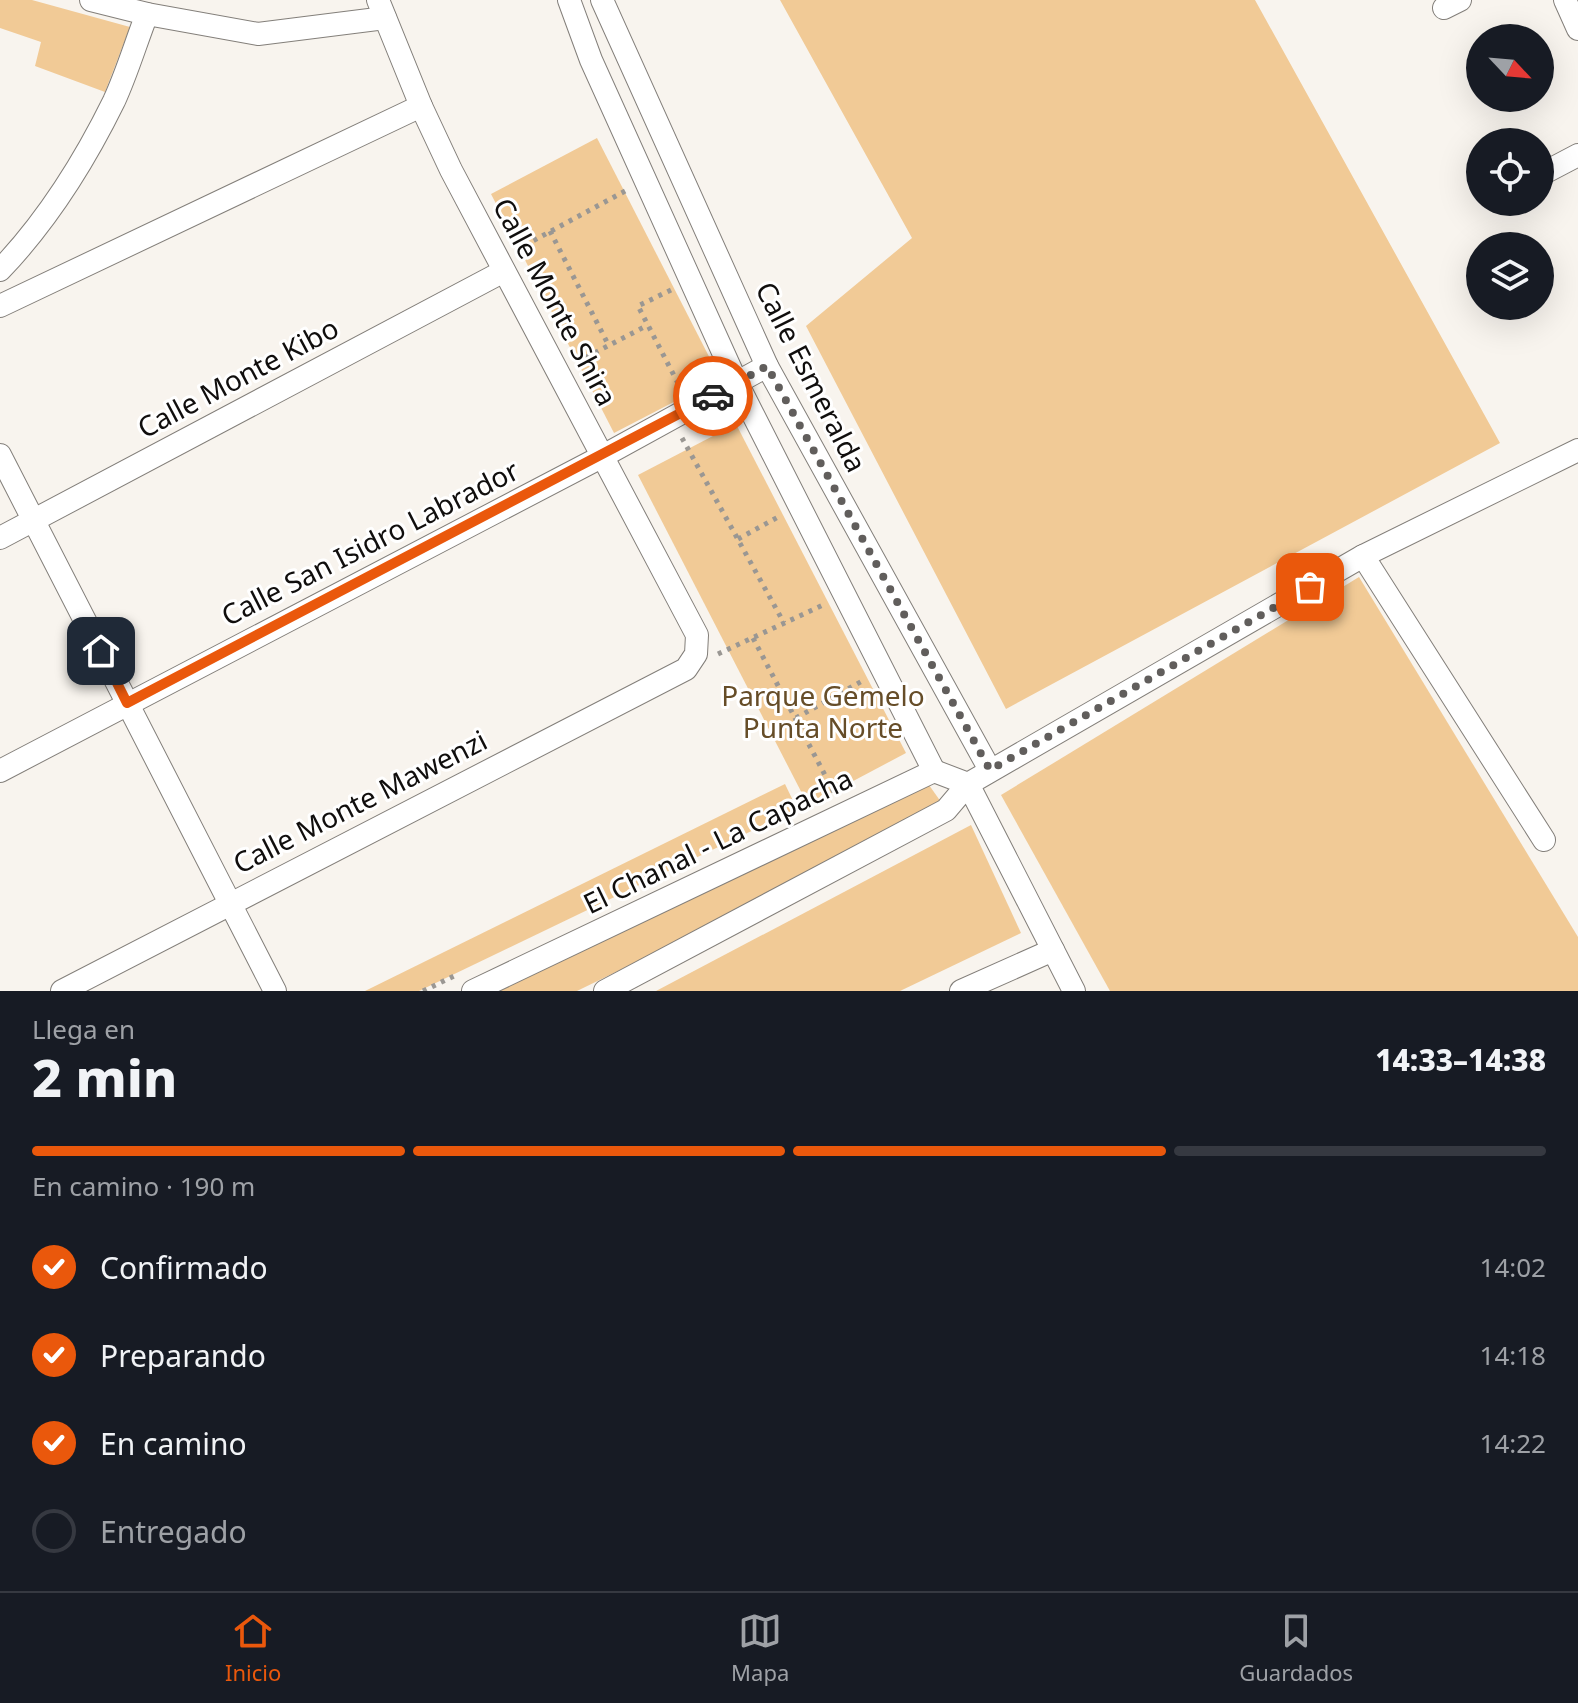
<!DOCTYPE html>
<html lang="es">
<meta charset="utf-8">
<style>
:root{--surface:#171b24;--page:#242831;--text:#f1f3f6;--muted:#9ea1a6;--line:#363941;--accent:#ea580c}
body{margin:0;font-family:"Noto Sans",sans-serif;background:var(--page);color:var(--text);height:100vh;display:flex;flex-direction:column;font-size:30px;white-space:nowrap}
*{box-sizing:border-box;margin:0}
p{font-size:26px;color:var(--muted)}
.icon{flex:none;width:44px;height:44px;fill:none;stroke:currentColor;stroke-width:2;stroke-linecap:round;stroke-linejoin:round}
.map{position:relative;height:991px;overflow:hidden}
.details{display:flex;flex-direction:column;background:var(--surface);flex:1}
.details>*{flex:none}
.needle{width:52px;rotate:116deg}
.fabs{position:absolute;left:1466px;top:24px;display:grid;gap:16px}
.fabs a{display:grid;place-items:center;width:88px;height:88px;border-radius:50%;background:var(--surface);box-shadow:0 8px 32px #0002;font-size:40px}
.pin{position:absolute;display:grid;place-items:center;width:68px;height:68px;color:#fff;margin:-34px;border-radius:16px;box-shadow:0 4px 12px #0006}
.courier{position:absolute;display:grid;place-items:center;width:80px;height:80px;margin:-40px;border:6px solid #ea580c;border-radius:50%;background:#fff;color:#222;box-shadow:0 2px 10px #0007}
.overview em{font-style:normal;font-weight:800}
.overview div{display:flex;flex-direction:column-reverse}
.overview{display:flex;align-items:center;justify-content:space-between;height:136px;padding:0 32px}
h1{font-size:52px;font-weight:800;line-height:60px}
.bar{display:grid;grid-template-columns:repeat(4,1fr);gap:12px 8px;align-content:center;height:96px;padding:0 32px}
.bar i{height:10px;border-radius:6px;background:var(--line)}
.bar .selected{background:var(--accent)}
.bar p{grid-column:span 4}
ol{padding:0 32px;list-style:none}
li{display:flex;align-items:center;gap:24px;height:88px}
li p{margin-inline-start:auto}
li .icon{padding:8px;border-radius:50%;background:var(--accent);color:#fff;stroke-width:4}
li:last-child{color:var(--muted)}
li i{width:44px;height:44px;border:4px solid var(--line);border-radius:50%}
.menu{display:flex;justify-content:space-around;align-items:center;height:112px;border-top:2px solid var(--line);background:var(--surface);font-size:22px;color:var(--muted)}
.menu a{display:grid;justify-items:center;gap:4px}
.menu .selected{color:var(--accent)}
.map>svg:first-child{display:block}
.green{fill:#f1ca96}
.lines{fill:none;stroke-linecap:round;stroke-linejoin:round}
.minor-casing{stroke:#837f7a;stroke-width:24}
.path{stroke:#9a9793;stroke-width:5;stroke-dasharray:4 6;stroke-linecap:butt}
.minor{stroke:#fff;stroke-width:22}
.done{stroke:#615e5c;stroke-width:8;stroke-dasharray:0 14.4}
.route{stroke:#ea580c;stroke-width:10}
.labels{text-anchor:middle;stroke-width:6;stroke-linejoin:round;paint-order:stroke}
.street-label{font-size:28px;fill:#100e0d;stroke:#fff}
.park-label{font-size:28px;fill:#664d28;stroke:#fff}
</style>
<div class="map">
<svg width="1578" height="991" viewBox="0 0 1578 991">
<rect width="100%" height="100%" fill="#f8f4ee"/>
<g class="green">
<polygon points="0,0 32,0 130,27 105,92 35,66 41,42 0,28"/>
<polygon points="780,0 1255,0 1500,443 1006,709 806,326 912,238"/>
<polygon points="597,138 720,378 614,433 491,194"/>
<polygon points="736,424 906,753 808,805 638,475"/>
<polygon points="1359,577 1578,937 1578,991 1110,991 1001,795"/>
<polygon points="785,784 797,809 419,991 365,991"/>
<polygon points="929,785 941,802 753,905 577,991 494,991"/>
<polygon points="971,825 1021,933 900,991 656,991"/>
</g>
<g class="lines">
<g class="minor-casing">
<g id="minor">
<polyline points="91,0 147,14 258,34 385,18"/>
<polyline points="569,0 591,60 737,383 934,771"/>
<polyline points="602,0 767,366 990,770"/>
<polyline points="1565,0 1578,29"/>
<polyline points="1444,8 1460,0"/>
<polyline points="1540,175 1578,155"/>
<path d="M0,270C47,221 84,162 114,101C127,73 136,42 147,14"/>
<polyline points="0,306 421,106"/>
<polyline points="0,455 275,991"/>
<polyline points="0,538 504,271"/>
<polyline points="1363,556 1544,840"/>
<polyline points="0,771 603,456 767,366"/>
<polyline points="62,991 686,669 696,654 697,635 451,170 421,106 378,0"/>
<polyline points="473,991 934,771 968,784 1363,556 1578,450"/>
<polyline points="605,991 946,810 968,784 1074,991"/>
<polyline points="961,991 1053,950"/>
</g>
</g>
<g class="path">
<polyline points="550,231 609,346"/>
<polyline points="516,250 627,190"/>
<polyline points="671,290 638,306 681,389"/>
<polyline points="577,362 648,325"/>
<polyline points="682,438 784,623"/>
<polyline points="738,539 780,516"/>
<polyline points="753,638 836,796"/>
<polyline points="718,654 825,604"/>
<polyline points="796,718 864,680"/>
<polyline points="423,991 458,974"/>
</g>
<use href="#minor" class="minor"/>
</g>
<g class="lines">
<polyline class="done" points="713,396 767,366 990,770 1310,587"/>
<polyline class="route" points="101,651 127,703 713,396"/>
</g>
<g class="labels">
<g class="street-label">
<text transform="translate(555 302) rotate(62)" y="10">Calle Monte Shira</text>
<text transform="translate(811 377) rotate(63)" y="10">Calle Esmeralda</text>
<text transform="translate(238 378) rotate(-28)" y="10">Calle Monte Kibo</text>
<text transform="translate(370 543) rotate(-27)" y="10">Calle San Isidro Labrador</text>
<text transform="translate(360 802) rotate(-27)" y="10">Calle Monte Mawenzi</text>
<text transform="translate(718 841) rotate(-26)" y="10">El Chanal - La Capacha</text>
</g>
<g class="park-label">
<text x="823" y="706">Parque Gemelo<tspan x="823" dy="32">Punta Norte</tspan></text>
</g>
</g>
</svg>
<div class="fabs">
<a><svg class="needle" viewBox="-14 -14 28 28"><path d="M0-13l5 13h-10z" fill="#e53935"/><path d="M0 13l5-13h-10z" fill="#9ea1a6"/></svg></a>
<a><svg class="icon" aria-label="locate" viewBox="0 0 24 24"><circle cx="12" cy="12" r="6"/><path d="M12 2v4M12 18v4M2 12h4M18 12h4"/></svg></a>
<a><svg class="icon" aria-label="layers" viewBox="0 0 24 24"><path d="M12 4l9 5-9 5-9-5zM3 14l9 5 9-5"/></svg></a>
</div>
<div class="pin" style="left:1310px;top:587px;background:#ea580c"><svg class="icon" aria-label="bag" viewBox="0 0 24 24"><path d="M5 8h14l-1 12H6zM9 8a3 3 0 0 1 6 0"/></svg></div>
<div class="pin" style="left:101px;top:651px;background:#1f2937"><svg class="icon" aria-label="home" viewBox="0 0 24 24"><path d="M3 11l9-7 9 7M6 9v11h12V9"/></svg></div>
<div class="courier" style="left:713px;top:396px"><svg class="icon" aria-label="car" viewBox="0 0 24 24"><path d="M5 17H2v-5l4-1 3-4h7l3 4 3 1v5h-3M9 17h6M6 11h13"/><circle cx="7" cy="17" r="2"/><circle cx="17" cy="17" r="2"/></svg></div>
</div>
<section class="details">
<div class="overview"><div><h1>2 min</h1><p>Llega en</p></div><em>14:33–14:38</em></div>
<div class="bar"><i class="selected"></i><i class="selected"></i><i class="selected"></i><i></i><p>En camino · 190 m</p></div>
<ol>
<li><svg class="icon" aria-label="check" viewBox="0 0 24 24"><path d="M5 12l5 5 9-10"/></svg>Confirmado<p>14:02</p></li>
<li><svg class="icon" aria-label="check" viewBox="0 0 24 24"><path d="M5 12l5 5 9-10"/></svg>Preparando<p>14:18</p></li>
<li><svg class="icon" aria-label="check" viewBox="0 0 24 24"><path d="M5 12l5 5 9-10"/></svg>En camino<p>14:22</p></li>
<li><i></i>Entregado</li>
</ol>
</section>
<nav class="menu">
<a class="selected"><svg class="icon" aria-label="home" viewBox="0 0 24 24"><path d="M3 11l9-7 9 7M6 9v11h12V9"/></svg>Inicio</a>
<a><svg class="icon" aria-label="map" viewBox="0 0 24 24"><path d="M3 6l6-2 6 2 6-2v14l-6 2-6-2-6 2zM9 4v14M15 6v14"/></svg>Mapa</a>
<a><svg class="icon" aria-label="saved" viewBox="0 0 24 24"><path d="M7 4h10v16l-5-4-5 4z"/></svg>Guardados</a>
</nav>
